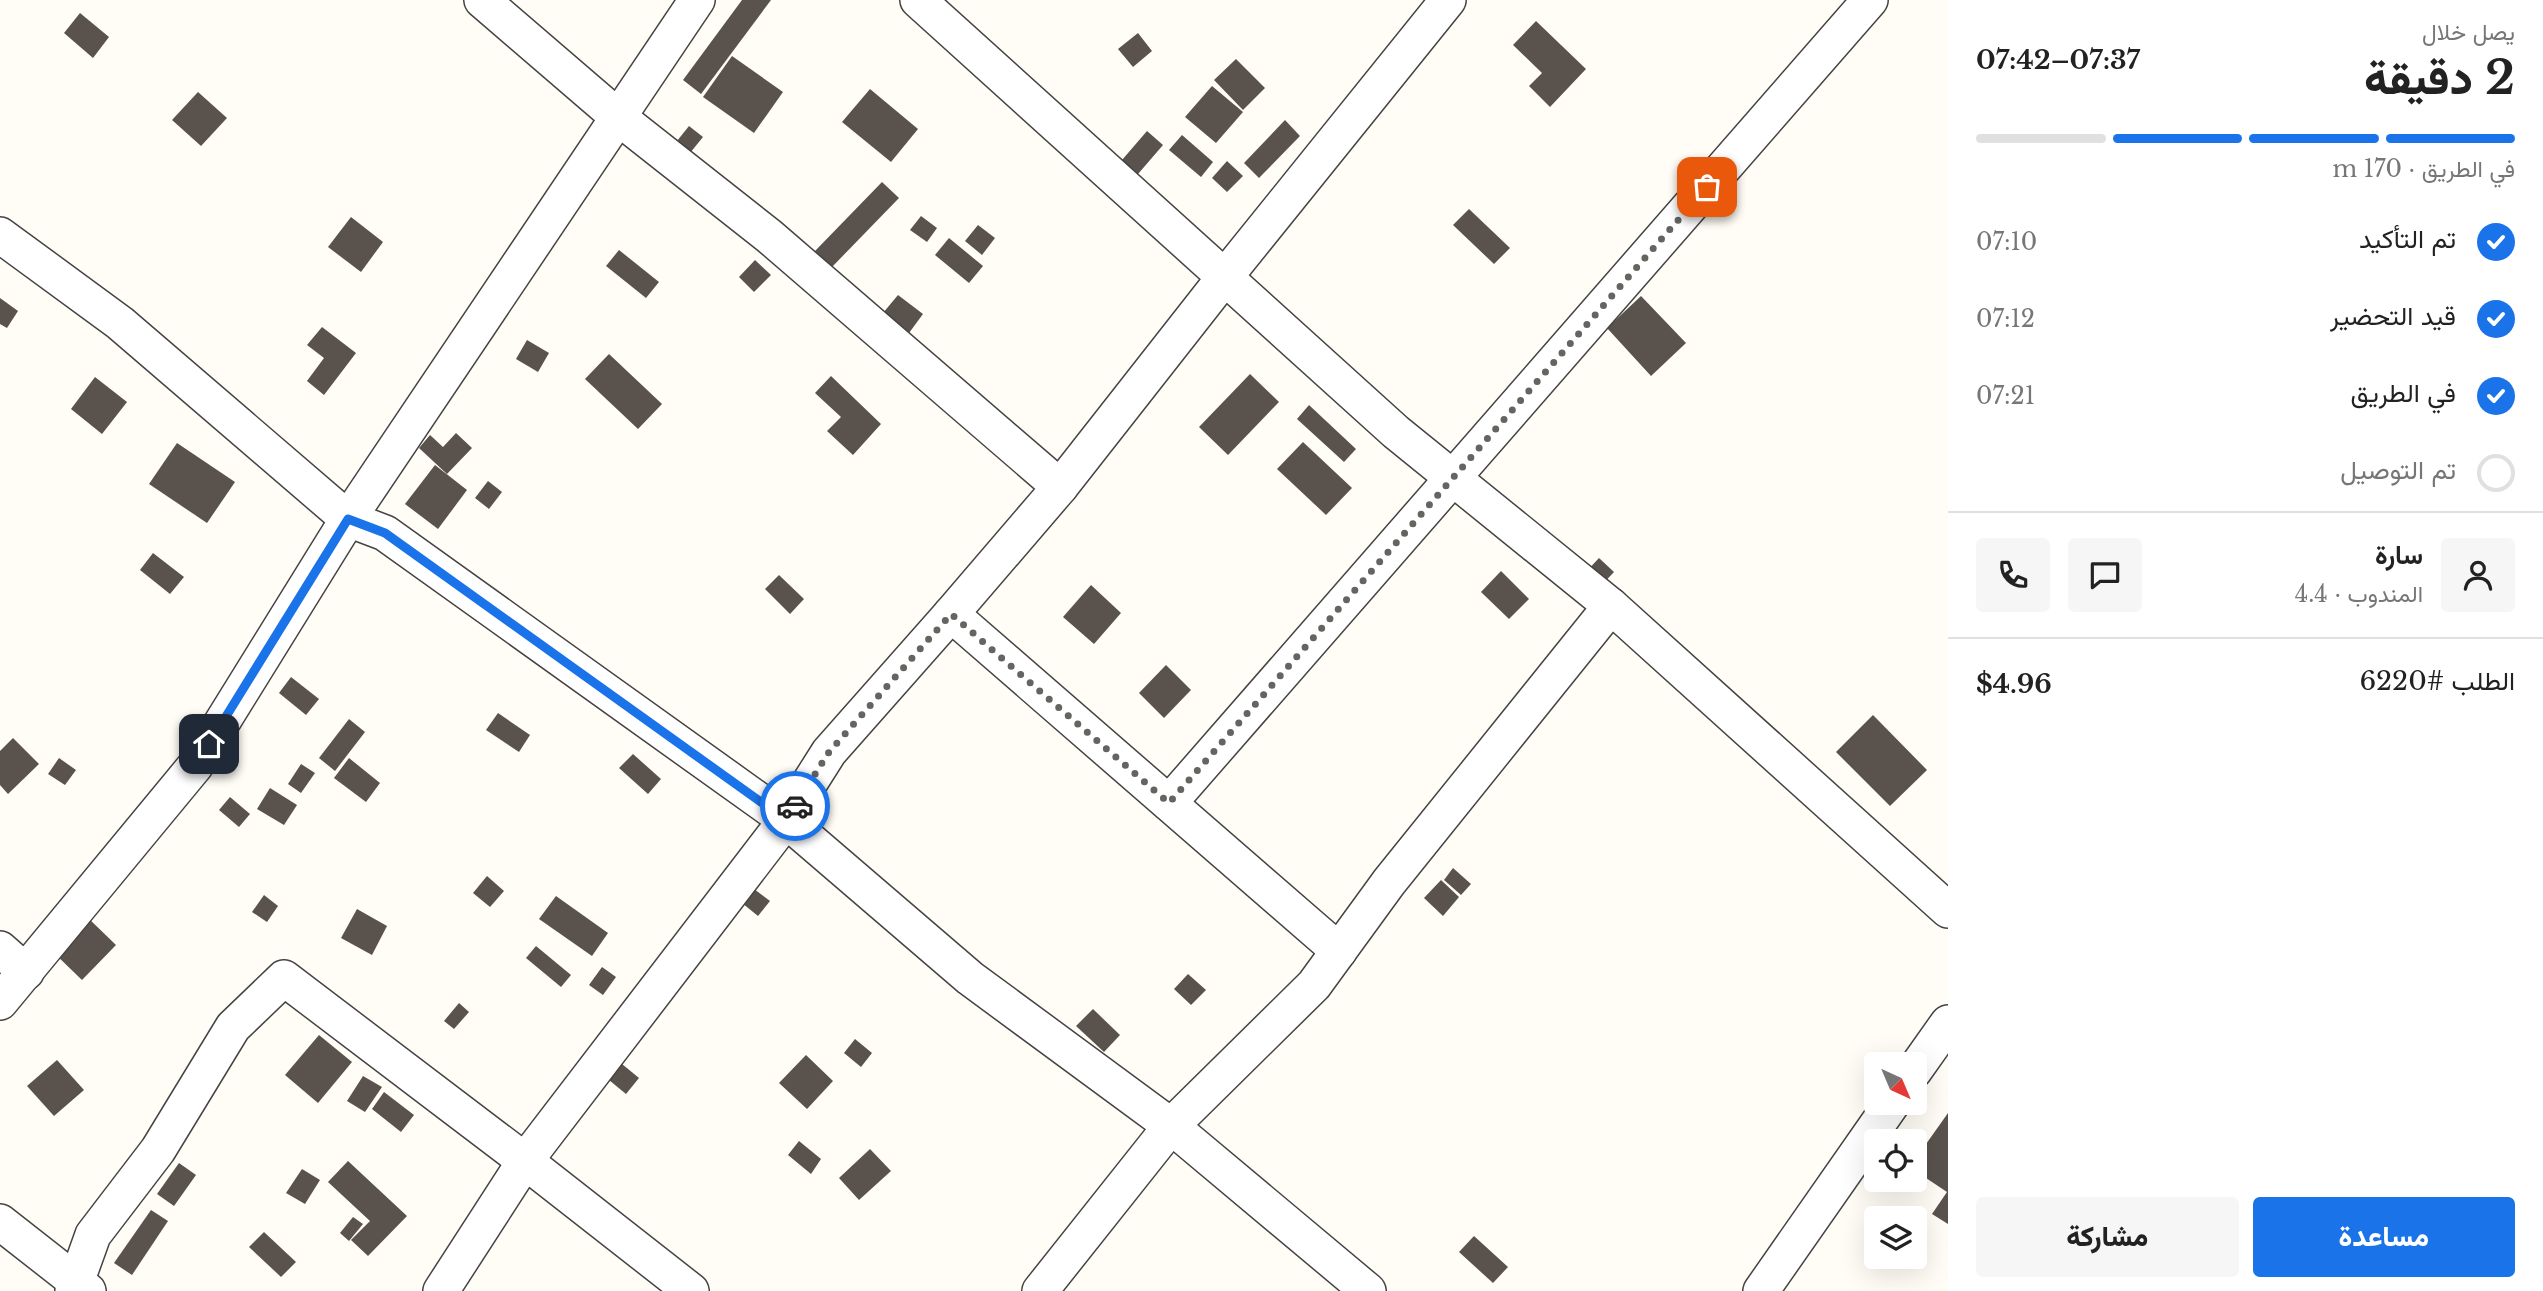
<!DOCTYPE html>
<html lang="ar">
<meta charset="utf-8">
<style>
:root{--surface:#fff;--page:#f6f6f6;--text:#222;--muted:#767676;--line:#e0e0e0;--accent:#1a73e8}
body{margin:0;font-family:"Libre Baskerville",Vazirmatn,serif;background:var(--page);color:var(--text);direction:rtl;height:100vh;display:flex;flex-direction:column;font-size:26px;white-space:nowrap}
*{box-sizing:border-box;margin:0}
p{font-size:23px;color:var(--muted)}
.icon{flex:none;width:38px;height:38px;fill:none;stroke:currentColor;stroke-width:2;stroke-linecap:round;stroke-linejoin:round}
.map{position:relative;flex:1;overflow:hidden;direction:ltr}
.panel{display:flex;flex-direction:column;background:var(--surface);width:595px}
.panel>*{flex:none}
.needle{width:46px;rotate:136deg}
.tools{position:absolute;left:1864px;top:1052px;display:grid;gap:14px}
.tools a{display:grid;place-items:center;width:63px;height:63px;border-radius:7px;background:var(--surface);box-shadow:0 7px 28px #0002;font-size:35px}
.pin{position:absolute;display:grid;place-items:center;width:60px;height:60px;color:#fff;margin:-30px;border-radius:14px;box-shadow:0 4px 10px #0006}
.courier{position:absolute;display:grid;place-items:center;width:70px;height:70px;margin:-35px;border:5px solid #1a73e8;border-radius:50%;background:#fff;color:#222;box-shadow:0 2px 9px #0007}
.head em{font-style:normal;font-weight:800}
.head div{display:flex;flex-direction:column-reverse}
.head{display:flex;align-items:center;justify-content:space-between;height:119px;padding:0 28px}
h1{font-size:46px;font-weight:800;line-height:52px}
.bar{display:grid;grid-template-columns:repeat(4,1fr);gap:10px 7px;align-content:center;height:84px;padding:0 28px}
.bar i{height:9px;border-radius:5px;background:var(--line)}
.bar .selected{background:var(--accent)}
.bar p{grid-column:span 4}
.line{display:flex;align-items:center;gap:18px;padding:0 28px;border-top:2px solid var(--line)}
.line div{flex:1}
.round{display:grid;place-items:center;flex:none;width:74px;height:74px;border-radius:7px;background:var(--page)}
ol{padding:0 28px;list-style:none}
li{display:flex;align-items:center;gap:21px;height:77px}
li p{margin-inline-start:auto}
li .icon{padding:7px;border-radius:50%;background:var(--accent);color:#fff;stroke-width:4}
li:last-child{color:var(--muted)}
li i{width:38px;height:38px;border:4px solid var(--line);border-radius:50%}
.action{display:flex;gap:14px;margin-top:auto;padding:14px 28px}
.action a{flex:1;height:80px;border-radius:7px;background:var(--accent);color:#fff;font-size:28px;font-weight:800;line-height:80px;text-align:center}
.action a+a{background:var(--page);color:var(--text)}
main{display:flex;flex:1;min-height:0}
.map>svg:first-child{display:block}
.building{fill:#5a524d}
.lines{fill:none;stroke-linecap:round;stroke-linejoin:round}
.street-casing{stroke:#444;stroke-width:38}
.street{stroke:#fff;stroke-width:35}
.done{stroke:#646461;stroke-width:7;stroke-dasharray:0 12.6}
.route{stroke:#1a73e8;stroke-width:9}
</style>
<main>
<section class="panel">
<div class="head"><div><h1>2 دقيقة</h1><p>يصل خلال</p></div><em>07:37–07:42</em></div>
<div class="bar"><i class="selected"></i><i class="selected"></i><i class="selected"></i><i></i><p>في الطريق · 170 m</p></div>
<ol>
<li><svg class="icon" aria-label="check" viewBox="0 0 24 24"><path d="M5 12l5 5 9-10"/></svg>تم التأكيد<p>07:10</p></li>
<li><svg class="icon" aria-label="check" viewBox="0 0 24 24"><path d="M5 12l5 5 9-10"/></svg>قيد التحضير<p>07:12</p></li>
<li><svg class="icon" aria-label="check" viewBox="0 0 24 24"><path d="M5 12l5 5 9-10"/></svg>في الطريق<p>07:21</p></li>
<li><i></i>تم التوصيل</li>
</ol>
<div class="line" style="height:126px"><a class="round"><svg class="icon" aria-label="person" viewBox="0 0 24 24"><circle cx="12" cy="8" r="4"/><path d="M4 21q1-7 8-7t8 7"/></svg></a><div><b>سارة</b><p>المندوب · 4.4</p></div><a class="round"><svg class="icon" aria-label="chat" viewBox="0 0 24 24"><path d="M4 5h16v11H9l-5 4z"/></svg></a><a class="round"><svg class="icon" aria-label="phone" viewBox="0 0 24 24"><path d="M5 4h4l2 5-3 2q2 4 5 5l2-3 5 2v4C11 20 4 13 5 4z"/></svg></a></div>
<div class="line" style="height:91px"><div>الطلب #6220</div><b>$4.96</b></div>
<div class="action"><a>مساعدة</a><a>مشاركة</a></div>
</section>
<div class="map">
<svg width="1948" height="1291" viewBox="0 0 1948 1291">
<rect width="100%" height="100%" fill="#fffdf5"/>
<g class="building">
<polygon points="742,0 771,0 701,94 683,80"/>
<polygon points="80,13 109,37 93,58 64,33"/>
<polygon points="1536,21 1586,69 1550,107 1529,86 1542,73 1513,45"/>
<polygon points="1138,33 1152,51 1133,67 1118,49"/>
<polygon points="732,56 783,92 754,133 703,97"/>
<polygon points="1236,59 1265,88 1243,110 1214,80"/>
<polygon points="1212,86 1243,112 1216,143 1185,117"/>
<polygon points="870,89 918,129 891,162 842,122"/>
<polygon points="198,92 227,118 201,146 172,120"/>
<polygon points="1285,120 1300,136 1259,178 1244,163"/>
<polygon points="689,126 703,137 690,153 677,141"/>
<polygon points="1147,131 1163,145 1138,174 1122,160"/>
<polygon points="1182,135 1213,162 1201,177 1169,150"/>
<polygon points="1227,161 1243,176 1227,192 1212,178"/>
<polygon points="882,182 899,198 832,267 815,251"/>
<polygon points="1469,209 1510,248 1494,264 1453,225"/>
<polygon points="921,216 937,228 927,242 910,230"/>
<polygon points="351,217 383,242 361,272 328,247"/>
<polygon points="978,225 995,238 982,255 965,241"/>
<polygon points="949,238 983,266 969,283 935,255"/>
<polygon points="619,250 659,282 646,298 606,266"/>
<polygon points="755,260 771,275 754,292 739,277"/>
<polygon points="898,295 923,314 909,333 883,313"/>
<polygon points="1641,296 1686,343 1651,376 1607,328"/>
<polygon points="0,298 18,311 7,328 0,324"/>
<polygon points="322,327 356,353 324,395 307,381 324,358 307,345"/>
<polygon points="527,340 549,353 538,372 516,359"/>
<polygon points="609,354 662,404 638,429 585,379"/>
<polygon points="1250,374 1279,402 1228,455 1199,427"/>
<polygon points="831,376 881,424 853,455 827,431 841,417 815,393"/>
<polygon points="95,377 127,402 102,434 71,409"/>
<polygon points="1309,405 1356,449 1344,462 1297,419"/>
<polygon points="456,433 472,448 447,474 419,448 430,435 443,447"/>
<polygon points="1303,442 1352,488 1326,515 1277,469"/>
<polygon points="177,443 235,482 207,523 149,484"/>
<polygon points="435,465 467,490 438,529 405,504"/>
<polygon points="488,481 502,492 489,509 475,498"/>
<polygon points="153,553 184,577 170,594 140,570"/>
<polygon points="1599,558 1614,572 1599,588 1584,574"/>
<polygon points="1501,571 1529,599 1509,619 1481,592"/>
<polygon points="779,575 804,599 790,614 765,589"/>
<polygon points="1091,585 1121,613 1094,644 1063,617"/>
<polygon points="1166,665 1191,690 1164,718 1139,693"/>
<polygon points="291,677 319,699 306,715 279,693"/>
<polygon points="498,713 530,735 519,752 486,730"/>
<polygon points="1873,715 1927,770 1890,806 1836,752"/>
<polygon points="349,719 365,732 335,771 319,758"/>
<polygon points="13,738 39,764 8,794 0,785 0,751"/>
<polygon points="633,754 661,779 648,794 619,768"/>
<polygon points="59,758 76,770 65,785 48,774"/>
<polygon points="349,758 380,783 366,802 334,778"/>
<polygon points="301,764 315,773 301,793 288,784"/>
<polygon points="270,788 297,805 284,825 257,809"/>
<polygon points="230,797 250,814 239,827 219,810"/>
<polygon points="1453,868 1471,884 1461,895 1444,880"/>
<polygon points="487,876 504,891 490,907 473,893"/>
<polygon points="1441,880 1459,897 1443,916 1424,898"/>
<polygon points="754,889 770,901 758,916 742,903"/>
<polygon points="264,895 278,906 267,922 252,912"/>
<polygon points="556,896 608,933 592,956 539,919"/>
<polygon points="357,909 387,926 372,955 341,938"/>
<polygon points="86,916 116,945 82,980 52,951"/>
<polygon points="536,946 571,975 561,987 526,958"/>
<polygon points="602,967 616,977 603,995 589,985"/>
<polygon points="1188,974 1206,990 1191,1005 1174,989"/>
<polygon points="459,1003 469,1012 454,1029 444,1021"/>
<polygon points="1093,1009 1120,1035 1104,1052 1076,1026"/>
<polygon points="319,1035 352,1062 318,1103 285,1075"/>
<polygon points="855,1039 872,1053 861,1067 844,1053"/>
<polygon points="806,1055 833,1081 807,1109 779,1083"/>
<polygon points="57,1060 84,1090 54,1116 27,1086"/>
<polygon points="622,1064 639,1078 626,1094 609,1080"/>
<polygon points="363,1076 382,1087 365,1112 347,1101"/>
<polygon points="384,1092 414,1115 401,1132 372,1109"/>
<polygon points="1948,1113 1948,1224 1932,1214 1947,1192 1914,1170 1914,1161"/>
<polygon points="799,1141 821,1159 811,1174 788,1155"/>
<polygon points="870,1149 891,1171 859,1200 839,1178"/>
<polygon points="348,1161 407,1216 368,1256 351,1240 370,1221 328,1182"/>
<polygon points="179,1163 196,1175 174,1206 157,1194"/>
<polygon points="302,1169 320,1180 305,1204 286,1193"/>
<polygon points="151,1210 168,1221 132,1275 114,1263"/>
<polygon points="353,1217 363,1224 349,1241 340,1233"/>
<polygon points="264,1232 296,1262 281,1277 249,1247"/>
<polygon points="1474,1236 1508,1267 1493,1283 1459,1252"/>
</g>
<g class="lines">
<g class="street-casing">
<g id="street">
<polyline points="918,0 1396,432 1611,606 1389,882 1314,985 1171,1126 1040,1291"/>
<polyline points="0,235 120,323 348,519 385,533 786,820 970,978 1171,1126 1368,1291"/>
<polyline points="1060,487 1224,278 1448,0"/>
<polyline points="1611,606 1948,910"/>
<polyline points="951,614 1339,951"/>
<polyline points="1169,803 1870,0"/>
<polyline points="0,949 26,972"/>
<polyline points="0,1002 195,766 348,519 697,0"/>
<polyline points="1914,1071 1948,1023"/>
<polyline points="0,1222 88,1291"/>
<polyline points="73,1291 93,1235 158,1150 233,1027 284,978 525,1161 691,1291"/>
<polyline points="441,1291 525,1161 786,820 829,752 951,614 1060,487 769,236 618,117 482,0"/>
<polyline points="1761,1291 1893,1102"/>
</g>
</g>
<use href="#street" class="street"/>
</g>
<g class="lines">
<polyline class="done" points="795,806 829,752 951,614 1169,803 1707,187"/>
<polyline class="route" points="209,744 348,519 385,533 786,820 795,806"/>
</g>
</svg>
<div class="tools">
<a><svg class="needle" viewBox="-14 -14 28 28"><path d="M0-13l5 13h-10z" fill="#e53935"/><path d="M0 13l5-13h-10z" fill="#767676"/></svg></a>
<a><svg class="icon" aria-label="locate" viewBox="0 0 24 24"><circle cx="12" cy="12" r="6"/><path d="M12 2v4M12 18v4M2 12h4M18 12h4"/></svg></a>
<a><svg class="icon" aria-label="layers" viewBox="0 0 24 24"><path d="M12 4l9 5-9 5-9-5zM3 14l9 5 9-5"/></svg></a>
</div>
<div class="pin" style="left:1707px;top:187px;background:#ea580c"><svg class="icon" aria-label="bag" viewBox="0 0 24 24"><path d="M5 8h14l-1 12H6zM9 8a3 3 0 0 1 6 0"/></svg></div>
<div class="pin" style="left:209px;top:744px;background:#1f2937"><svg class="icon" aria-label="home" viewBox="0 0 24 24"><path d="M3 11l9-7 9 7M6 9v11h12V9"/></svg></div>
<div class="courier" style="left:795px;top:806px"><svg class="icon" aria-label="car" viewBox="0 0 24 24"><path d="M5 17H2v-5l4-1 3-4h7l3 4 3 1v5h-3M9 17h6M6 11h13"/><circle cx="7" cy="17" r="2"/><circle cx="17" cy="17" r="2"/></svg></div>
</div>
</main>
